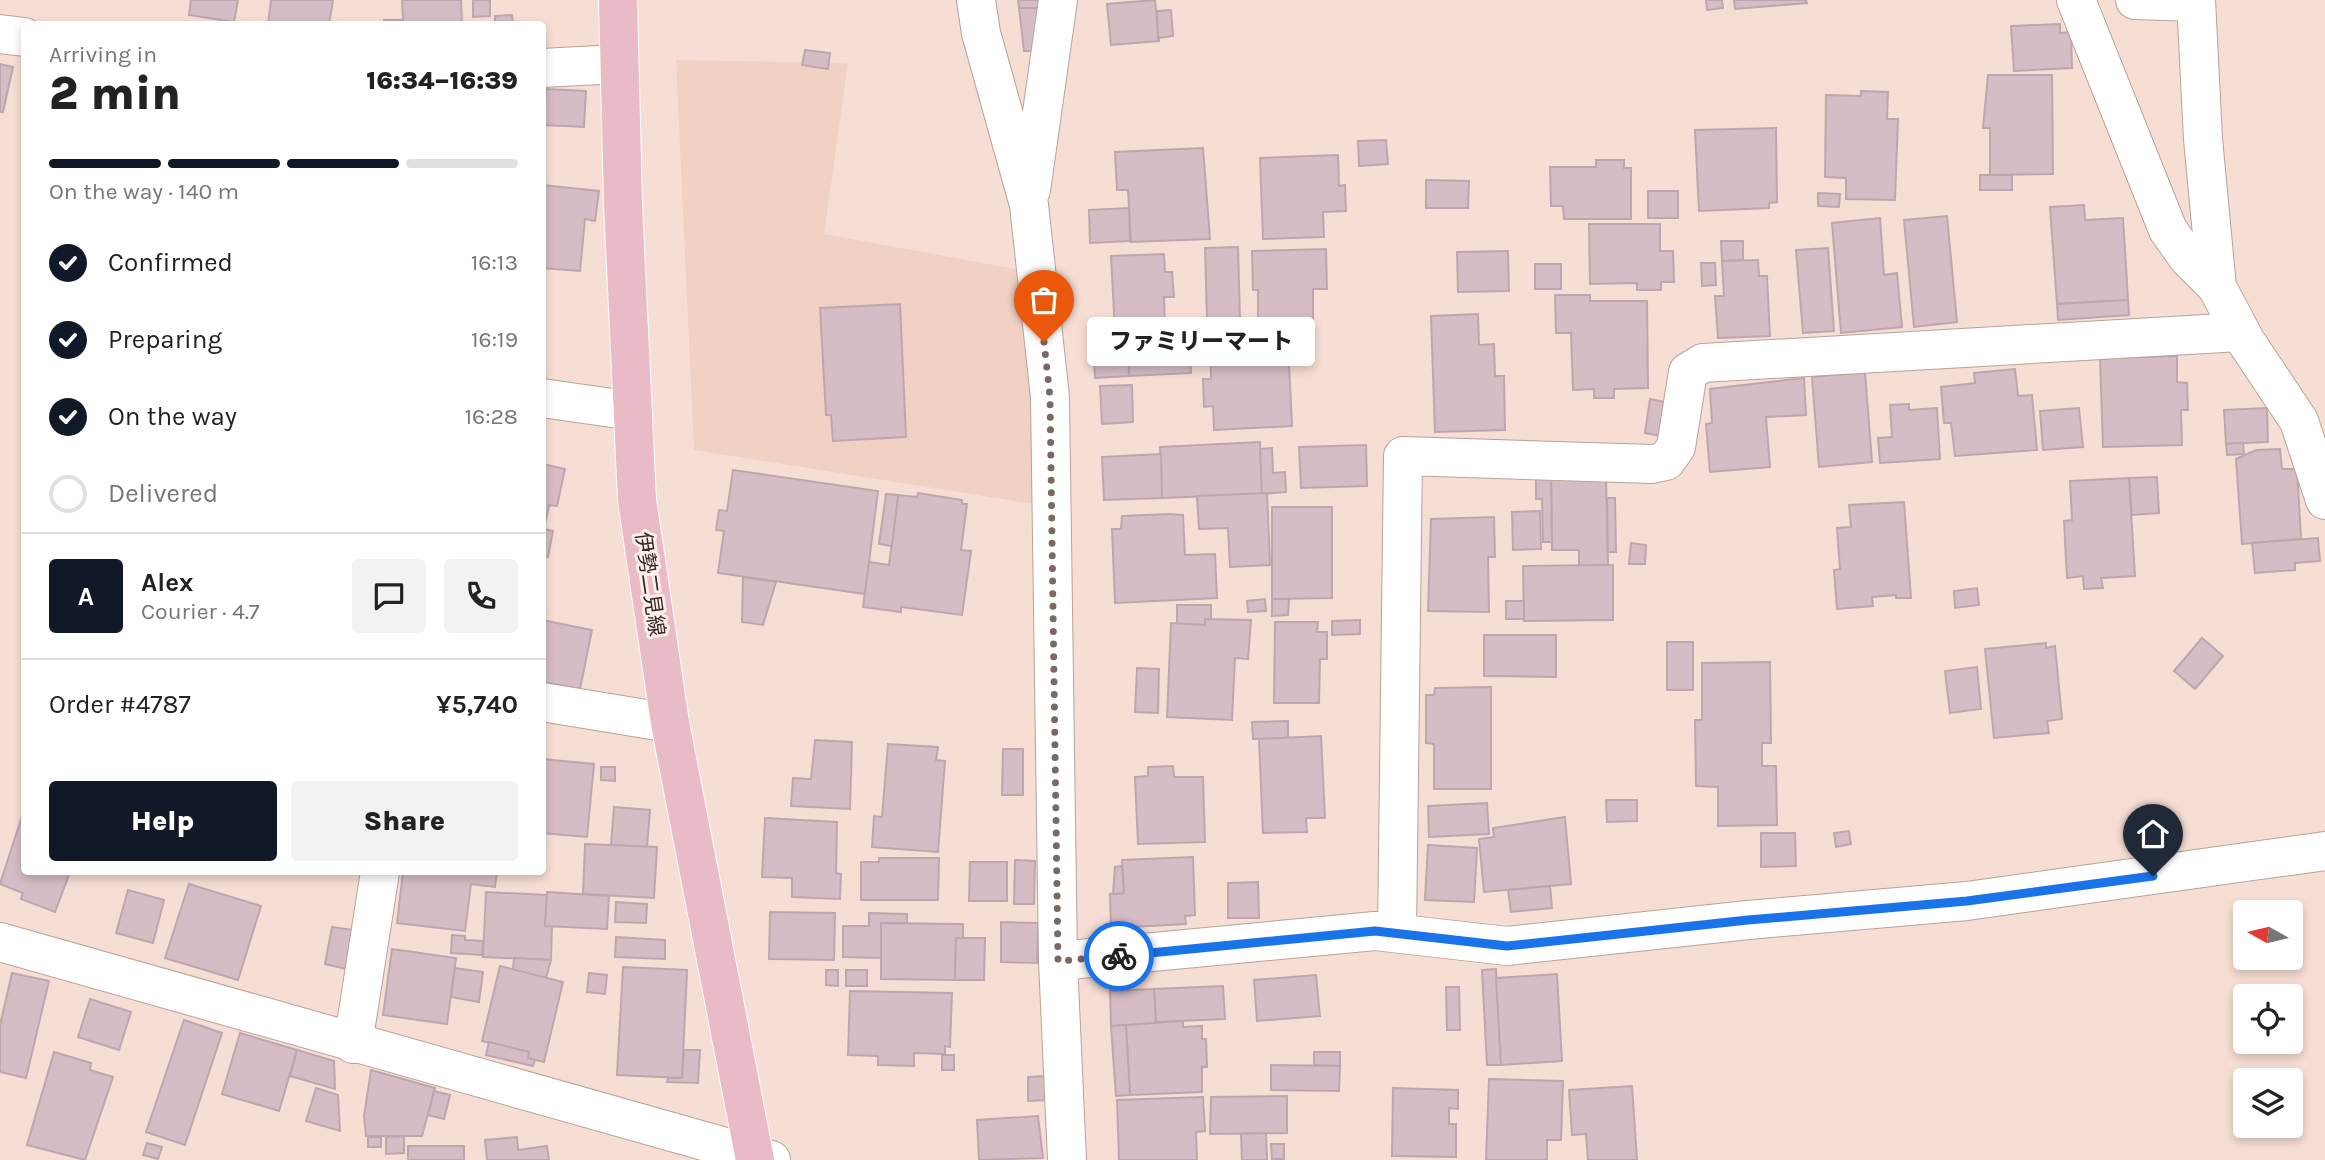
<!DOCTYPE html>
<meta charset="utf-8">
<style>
:root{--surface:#fff;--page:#f2f2f2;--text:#222;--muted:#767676;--line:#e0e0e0;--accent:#111827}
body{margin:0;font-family:Karla,"Noto Sans JP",sans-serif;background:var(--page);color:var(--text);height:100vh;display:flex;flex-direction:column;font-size:26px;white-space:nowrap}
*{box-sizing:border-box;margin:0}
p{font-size:23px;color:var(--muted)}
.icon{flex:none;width:38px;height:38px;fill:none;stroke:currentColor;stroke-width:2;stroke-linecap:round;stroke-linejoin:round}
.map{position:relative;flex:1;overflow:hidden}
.panel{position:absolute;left:21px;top:21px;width:525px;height:854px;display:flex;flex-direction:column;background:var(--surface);border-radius:7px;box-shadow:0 4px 10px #0003}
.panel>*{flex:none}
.needle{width:46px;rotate:278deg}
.buttons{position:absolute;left:2233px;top:900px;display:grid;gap:14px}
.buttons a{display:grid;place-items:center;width:70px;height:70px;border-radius:7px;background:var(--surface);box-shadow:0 4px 10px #0003;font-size:35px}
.pin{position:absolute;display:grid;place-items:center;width:60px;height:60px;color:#fff;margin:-72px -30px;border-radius:50% 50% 50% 0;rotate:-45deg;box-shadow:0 0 7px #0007}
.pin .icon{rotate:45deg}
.courier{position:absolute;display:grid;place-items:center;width:70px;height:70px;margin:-35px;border:5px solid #1a73e8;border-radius:50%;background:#fff;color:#222;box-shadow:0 2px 9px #0007}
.bubble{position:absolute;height:49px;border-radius:7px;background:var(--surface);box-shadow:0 4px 10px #0003;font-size:23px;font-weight:800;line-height:49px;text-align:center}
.summary em{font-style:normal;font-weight:800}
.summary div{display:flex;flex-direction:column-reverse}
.summary{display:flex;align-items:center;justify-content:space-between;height:119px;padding:0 28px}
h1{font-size:46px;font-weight:800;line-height:52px}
.bar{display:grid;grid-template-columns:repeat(4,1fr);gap:10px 7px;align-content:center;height:84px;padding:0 28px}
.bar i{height:9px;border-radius:5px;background:var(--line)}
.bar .active{background:var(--accent)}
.bar p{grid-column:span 4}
.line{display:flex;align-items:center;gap:18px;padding:0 28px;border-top:2px solid var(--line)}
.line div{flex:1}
.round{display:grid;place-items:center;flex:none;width:74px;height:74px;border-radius:7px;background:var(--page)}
ol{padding:0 28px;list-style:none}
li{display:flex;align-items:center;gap:21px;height:77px}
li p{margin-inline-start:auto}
li .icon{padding:7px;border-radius:50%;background:var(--accent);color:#fff;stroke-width:4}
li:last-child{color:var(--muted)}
li i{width:38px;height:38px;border:4px solid var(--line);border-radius:50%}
.cta{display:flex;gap:14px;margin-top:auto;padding:14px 28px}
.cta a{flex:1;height:80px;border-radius:7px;background:var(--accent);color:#fff;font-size:28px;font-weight:800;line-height:80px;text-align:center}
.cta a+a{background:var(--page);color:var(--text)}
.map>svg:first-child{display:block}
.built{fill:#f0d1c4}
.building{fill:#d6bdc5;stroke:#bfa6ae;stroke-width:2}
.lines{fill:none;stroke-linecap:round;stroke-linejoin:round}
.minor-casing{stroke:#b9a298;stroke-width:40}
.major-casing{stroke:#fff;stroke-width:40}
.minor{stroke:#fff;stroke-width:38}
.major{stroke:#e9bbc7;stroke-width:38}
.done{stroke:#786964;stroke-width:7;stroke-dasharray:0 12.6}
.route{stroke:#1a73e8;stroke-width:9}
.labels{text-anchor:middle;stroke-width:6;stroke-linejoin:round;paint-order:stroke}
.street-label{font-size:21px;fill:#332a27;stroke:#fdeee8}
</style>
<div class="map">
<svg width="2325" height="1160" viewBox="0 0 2325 1160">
<rect width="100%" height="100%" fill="#f7ded4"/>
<polygon class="built" points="676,60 848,63 824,234 1021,270 1039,398 1034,504 694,450"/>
<g class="building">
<polygon points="191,0 238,0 234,22 189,15"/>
<polygon points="271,0 333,0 329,24 268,24"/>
<polygon points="402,0 461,0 462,24 384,24 384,20 403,20"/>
<polygon points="473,0 490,0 490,16 473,17"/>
<polygon points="1018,0 1047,0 1047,8 1019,8"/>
<polygon points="1155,0 1159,41 1111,45 1107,4"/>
<polygon points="1706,0 1722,0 1723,8 1707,10"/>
<polygon points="1734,0 1806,0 1807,3 1735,9"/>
<polygon points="1019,8 1047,8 1047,51 1024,51"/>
<polygon points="1171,10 1173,36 1158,38 1157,11"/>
<polygon points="512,15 513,24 495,24 495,16"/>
<polygon points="2060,24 2060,33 2071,32 2072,68 2014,71 2011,26"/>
<polygon points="805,50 830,53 828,69 802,65"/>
<polygon points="0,64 13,67 3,112 0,112"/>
<polygon points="1988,75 2052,75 2053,174 1990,175 1990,128 1983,128"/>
<polygon points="542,89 546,89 544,125 542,125"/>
<polygon points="546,89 586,91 584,127 544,125"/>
<polygon points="1861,91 1888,92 1887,119 1898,119 1895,200 1846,199 1846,178 1825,177 1826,95 1861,96"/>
<polygon points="1776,128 1777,202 1769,203 1769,208 1699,211 1695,130"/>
<polygon points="1386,140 1388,164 1359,166 1358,141"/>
<polygon points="1203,148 1210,239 1131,242 1128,190 1117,190 1115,152"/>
<polygon points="1338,155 1339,186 1345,185 1346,211 1323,212 1324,237 1263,239 1260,158"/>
<polygon points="1596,160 1624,160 1624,168 1631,168 1631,219 1564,219 1563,206 1551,206 1550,167 1596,167"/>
<rect x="1980" y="175" width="32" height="15"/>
<polygon points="1426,180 1469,181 1468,208 1426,208"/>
<polygon points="542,185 599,191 595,221 585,219 580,271 542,268"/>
<rect x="1648" y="191" width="30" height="27"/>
<polygon points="1818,193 1840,194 1839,207 1818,206"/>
<polygon points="2084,205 2085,220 2123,218 2128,300 2057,304 2050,207"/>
<polygon points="1129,208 1130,241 1090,243 1089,210"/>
<polygon points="1947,216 1957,322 1914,327 1904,220"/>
<polygon points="1880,218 1884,275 1897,273 1902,327 1841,333 1832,223"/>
<polygon points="1589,224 1660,224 1660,251 1673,251 1674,282 1661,282 1661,290 1637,290 1637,283 1590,284"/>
<polygon points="1721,241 1743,241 1743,260 1722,261"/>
<polygon points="1238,247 1240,319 1207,319 1205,248"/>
<polygon points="1828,248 1834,331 1803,333 1796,250"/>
<polygon points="1326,249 1327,289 1313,289 1313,330 1258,331 1258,290 1253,290 1252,251"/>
<polygon points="1508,251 1509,291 1458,292 1457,252"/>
<polygon points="1164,254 1165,272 1172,272 1174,297 1164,297 1165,329 1115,332 1111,256"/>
<polygon points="1758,260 1759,276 1767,276 1770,336 1718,338 1715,296 1724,296 1722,261"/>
<polygon points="1701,263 1715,263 1716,285 1702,286"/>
<rect x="1535" y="264" width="26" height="25"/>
<polygon points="1555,295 1590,295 1590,301 1647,301 1648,388 1614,389 1614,398 1594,398 1594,389 1573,390 1571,333 1556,333"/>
<polygon points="2128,300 2129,315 2058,320 2057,304"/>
<polygon points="900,304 906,437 833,441 831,415 826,415 820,308"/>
<polygon points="1478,314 1479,345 1494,344 1495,376 1504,376 1505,430 1435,432 1431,316"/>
<polygon points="1189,328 1191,373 1129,376 1127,331"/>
<polygon points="1127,331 1129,376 1095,378 1093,336"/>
<polygon points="1288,343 1292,426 1214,430 1213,406 1204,407 1203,379 1211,379 1210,347"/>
<polygon points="2177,356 2177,382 2187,383 2188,410 2181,410 2182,445 2103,447 2100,358"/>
<polygon points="2015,369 2018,396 2032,395 2037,450 1955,456 1951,423 1944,423 1941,387 1975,383 1974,373"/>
<polygon points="1865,372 1872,462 1819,467 1812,377"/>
<polygon points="1804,378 1806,415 1766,417 1770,467 1710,472 1706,424 1712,423 1710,389"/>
<polygon points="1132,385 1133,422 1102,424 1100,386"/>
<polygon points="1650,399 1665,402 1660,436 1645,433"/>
<polygon points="1909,404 1909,410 1937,408 1940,459 1880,463 1878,438 1892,437 1890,405"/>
<polygon points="2079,408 2083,447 2043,450 2040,411"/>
<polygon points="2267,408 2268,442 2226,444 2224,410"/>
<polygon points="1260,442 1262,494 1162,498 1160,447"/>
<polygon points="2243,443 2244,454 2227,455 2226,444"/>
<polygon points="1366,445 1367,486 1301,488 1299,447"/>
<polygon points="1272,448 1273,473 1285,472 1286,492 1262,494 1260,449"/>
<polygon points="2280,449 2282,469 2297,469 2301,539 2242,544 2236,459 2256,450"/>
<polygon points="1161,454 1162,498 1104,500 1102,457"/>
<polygon points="542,464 565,469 557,506 549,505 544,529 553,531 548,557 542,556"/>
<polygon points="733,470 878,491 865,594 718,573 724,531 716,530 719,510 727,511"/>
<polygon points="1606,477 1608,565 1579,566 1579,550 1552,550 1551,478"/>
<polygon points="2157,477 2159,513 2132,515 2129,478"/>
<polygon points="1536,478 1551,478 1552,542 1543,542 1542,499 1536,499"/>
<polygon points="2129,478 2135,576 2101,578 2103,588 2084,589 2083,576 2067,578 2064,521 2072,520 2070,481"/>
<polygon points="918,493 962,500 962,504 967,504 961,550 971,551 962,615 901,607 901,612 863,607 869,562 889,565 898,495 917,497"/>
<polygon points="1267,493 1270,565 1230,567 1228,528 1199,529 1197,496"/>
<polygon points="886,494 898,495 892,546 879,544"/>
<polygon points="1607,498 1615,498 1616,552 1608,552"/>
<polygon points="1904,502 1911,598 1896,598 1896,595 1872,597 1873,606 1837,609 1834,570 1840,569 1837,528 1851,527 1849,505"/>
<polygon points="1272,507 1332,507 1332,598 1272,599"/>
<polygon points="1540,511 1541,549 1513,550 1512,512"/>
<polygon points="1170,514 1183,515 1185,555 1215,554 1217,598 1115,603 1112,529 1121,529 1122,516"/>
<polygon points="1494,517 1495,557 1488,557 1489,612 1428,611 1431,519"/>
<polygon points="2318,538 2320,561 2295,563 2295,570 2255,573 2252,543"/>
<polygon points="1631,543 1646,545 1645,564 1629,564"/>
<polygon points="1608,565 1613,565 1613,620 1524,621 1523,566"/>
<polygon points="743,577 776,582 763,625 742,622"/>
<polygon points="1977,588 1979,605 1955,608 1954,591"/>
<polygon points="1265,599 1266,611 1248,612 1247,601"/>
<polygon points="1272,599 1289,599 1288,615 1272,616"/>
<rect x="1506" y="601" width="18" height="18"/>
<polygon points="1177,605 1211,605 1211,619 1205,619 1205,625 1177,624"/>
<polygon points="1205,619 1251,620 1248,659 1235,658 1232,720 1167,717 1171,623 1205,625"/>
<polygon points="542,620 592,630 580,689 542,682"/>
<polygon points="1360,620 1360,634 1332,635 1332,621"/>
<polygon points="1275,622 1318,622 1317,632 1327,632 1327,659 1320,659 1319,703 1274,703"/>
<polygon points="1484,635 1556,635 1556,677 1484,676"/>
<polygon points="2202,638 2223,656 2195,689 2174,671"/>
<rect x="1667" y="642" width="26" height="48"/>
<polygon points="2046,643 2046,648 2055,646 2062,719 2047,721 2049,733 1994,738 1985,649"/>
<polygon points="1770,662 1771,743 1762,743 1762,766 1776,766 1777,825 1718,826 1718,787 1696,786 1695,720 1702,720 1702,663"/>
<polygon points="1977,667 1981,709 1950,713 1945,671"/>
<polygon points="1137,668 1159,669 1158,713 1135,712"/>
<polygon points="1491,687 1491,789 1434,789 1434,744 1426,743 1426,695 1434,695 1435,688"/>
<polygon points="1288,721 1288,738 1253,739 1252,722"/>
<polygon points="1321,736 1325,818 1306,818 1307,832 1263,833 1259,739"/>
<polygon points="815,740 852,742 850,809 791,806 793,778 811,779"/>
<polygon points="888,744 938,747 936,760 945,761 938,852 872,847 874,816 882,817"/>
<polygon points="1003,749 1023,749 1023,795 1002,795"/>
<polygon points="542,759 594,764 587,837 542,833"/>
<polygon points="1173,766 1174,777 1203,777 1205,842 1138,844 1135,777 1148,776 1148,767"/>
<polygon points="601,767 615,767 615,781 601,780"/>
<polygon points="1606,800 1637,800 1637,821 1607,822"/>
<polygon points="1487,803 1489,834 1429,837 1428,806"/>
<polygon points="614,807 650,810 647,847 611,845"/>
<polygon points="24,810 24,872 70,872 55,912 21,899 23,893 0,884"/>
<polygon points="1565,817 1571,884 1484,892 1479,839 1494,837 1493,828"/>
<polygon points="765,818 837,822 836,873 841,874 840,899 792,897 792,878 762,877"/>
<polygon points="1849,831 1851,844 1836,847 1834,833"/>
<polygon points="1761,833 1795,833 1796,866 1761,867"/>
<polygon points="585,844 657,847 654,898 583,894"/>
<polygon points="1428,845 1477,848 1474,902 1425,900"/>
<polygon points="1193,857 1195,915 1185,916 1186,924 1111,928 1110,894 1124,893 1122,860"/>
<polygon points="879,858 939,858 938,900 861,900 861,862 879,862"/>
<polygon points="1015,860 1035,861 1034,904 1014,904"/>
<polygon points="970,862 1007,862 1007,901 969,901"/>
<polygon points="1122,866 1124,893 1113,894 1115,867"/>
<polygon points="403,872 497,872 495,887 471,884 465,931 397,923"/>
<polygon points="1258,882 1259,918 1228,918 1228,883"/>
<polygon points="189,884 261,906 238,980 165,958"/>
<polygon points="1550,886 1552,908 1511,912 1508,890"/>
<polygon points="128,890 164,900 153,943 116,933"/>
<polygon points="486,892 547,895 545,926 552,926 551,960 483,957"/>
<polygon points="547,892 609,896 607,929 545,926"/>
<polygon points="616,902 647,904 646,923 615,922"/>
<polygon points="770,912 835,913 834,960 769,959"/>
<polygon points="869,913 907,914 907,923 881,923 881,958 843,957 843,926 869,926"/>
<polygon points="1001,922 1038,923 1037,963 1001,962"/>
<polygon points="881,923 963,924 963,938 956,938 955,980 881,979"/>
<polygon points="332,927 353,930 346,969 325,964"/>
<polygon points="452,935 465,936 465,940 483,941 482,955 451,953"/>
<polygon points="616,937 665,940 665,959 615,957"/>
<polygon points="956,938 985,938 984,980 955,980"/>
<polygon points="392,949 456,958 447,1024 383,1015"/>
<polygon points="514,958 551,960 546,978 513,970"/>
<polygon points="500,966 563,982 544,1062 528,1058 529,1052 482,1041"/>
<polygon points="623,967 687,970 682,1078 617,1075"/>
<polygon points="455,968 483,972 479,1002 451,997"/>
<polygon points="1496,969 1501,1065 1487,1065 1482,970"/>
<polygon points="826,970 838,970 838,986 826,985"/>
<rect x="846" y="970" width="21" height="16"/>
<polygon points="12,973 49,981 26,1078 0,1072 0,1025"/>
<polygon points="589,973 607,975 605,994 587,992"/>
<polygon points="1557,974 1562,1061 1501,1065 1496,978"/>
<polygon points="1316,975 1320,1016 1257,1021 1254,980"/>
<polygon points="1223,986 1225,1019 1156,1022 1154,989"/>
<polygon points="1446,987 1459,987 1460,1030 1447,1030"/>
<polygon points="1154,989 1156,1024 1111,1026 1110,991"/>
<polygon points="850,991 952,993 950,1047 945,1046 945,1054 914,1053 914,1066 878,1065 878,1056 848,1055"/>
<polygon points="90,999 131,1012 119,1050 78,1037"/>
<polygon points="184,1020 222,1033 185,1145 146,1132"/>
<polygon points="1183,1021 1183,1027 1202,1026 1202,1039 1206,1039 1207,1067 1202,1067 1202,1092 1130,1095 1126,1025"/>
<polygon points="1126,1025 1130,1095 1116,1096 1111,1026"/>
<polygon points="240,1033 297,1050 279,1111 222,1094"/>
<polygon points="489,1042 529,1052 528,1058 535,1060 533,1066 486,1055"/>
<polygon points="297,1050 334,1061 335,1089 290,1076"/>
<polygon points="684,1050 700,1050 698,1083 667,1082 668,1078 682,1078"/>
<polygon points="54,1052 91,1063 90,1070 113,1077 85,1160 27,1145"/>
<polygon points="1314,1052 1340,1052 1340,1066 1314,1065"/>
<rect x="942" y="1055" width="12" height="15"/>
<polygon points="1271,1065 1340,1066 1339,1091 1271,1090"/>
<polygon points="371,1070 435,1088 422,1136 366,1136 364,1116"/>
<polygon points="1046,1076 1047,1100 1028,1101 1028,1077"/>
<polygon points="1489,1079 1563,1081 1561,1140 1547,1140 1547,1160 1486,1160"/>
<polygon points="1632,1086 1637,1160 1588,1160 1586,1134 1572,1135 1569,1090"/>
<polygon points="316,1088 338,1095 340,1131 306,1121"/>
<polygon points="1393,1088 1458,1090 1458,1109 1449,1108 1449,1124 1456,1124 1456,1157 1392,1156"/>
<polygon points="434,1091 450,1095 444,1119 428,1115"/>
<polygon points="1287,1096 1287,1133 1210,1134 1211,1097"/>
<polygon points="1203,1097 1205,1131 1196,1132 1197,1160 1119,1160 1117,1100"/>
<polygon points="1038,1116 1043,1158 979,1160 977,1120"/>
<polygon points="1266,1133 1267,1160 1242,1160 1241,1134"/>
<polygon points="404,1136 404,1153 386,1154 386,1137"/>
<rect x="368" y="1137" width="13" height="10"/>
<polygon points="517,1137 518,1150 547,1146 549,1160 487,1160 485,1140"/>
<polygon points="147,1143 162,1147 158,1159 143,1155"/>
<polygon points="1271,1144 1284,1144 1284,1159 1272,1159"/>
<rect x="408" y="1146" width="56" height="14"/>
</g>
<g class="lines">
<g class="minor-casing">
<g id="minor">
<polyline points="976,0 981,33 1029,205 1050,397 1058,961 1067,1160"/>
<polyline points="2076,0 2168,230 2188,258 2217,287"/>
<polyline points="2135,0 2196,2"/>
<polyline points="2196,0 2203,139 2217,287 2245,340 2299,421 2325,500"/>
<polyline points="0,34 24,37"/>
<polyline points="542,68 618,64"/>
<polyline points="1031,190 1058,0"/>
<polyline points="542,398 633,411"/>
<polyline points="542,702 670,723"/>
<polyline points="1397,933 1403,456 1652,464 1666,461 1676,447 1688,372 1703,363 2240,332"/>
<polyline points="0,942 771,1160"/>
<polyline points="1058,961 1375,931 1507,946 1748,920 1967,901 2325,851"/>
<polyline points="353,1044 380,872"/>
</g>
</g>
<g class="major-casing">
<polyline id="major" points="618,0 623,203 637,500 670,723 755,1160"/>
</g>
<use href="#minor" class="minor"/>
<use href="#major" class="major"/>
</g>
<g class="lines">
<polyline class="done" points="1044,342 1050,397 1058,961 1119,956"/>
<polyline class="route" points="1119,956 1375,931 1507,946 1748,920 1967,901 2153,876"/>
</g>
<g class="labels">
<g class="street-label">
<text transform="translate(650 584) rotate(82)" y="7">伊勢二見線</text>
</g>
</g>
</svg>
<div class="buttons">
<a><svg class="needle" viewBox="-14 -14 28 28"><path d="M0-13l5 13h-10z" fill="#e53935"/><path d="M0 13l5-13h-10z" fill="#767676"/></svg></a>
<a><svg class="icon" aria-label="locate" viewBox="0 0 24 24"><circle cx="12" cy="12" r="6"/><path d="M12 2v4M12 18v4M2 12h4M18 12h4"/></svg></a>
<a><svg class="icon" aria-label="layers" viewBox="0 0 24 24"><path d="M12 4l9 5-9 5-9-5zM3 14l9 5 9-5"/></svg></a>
</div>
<div class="pin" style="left:1044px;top:342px;background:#ea580c"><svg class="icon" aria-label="bag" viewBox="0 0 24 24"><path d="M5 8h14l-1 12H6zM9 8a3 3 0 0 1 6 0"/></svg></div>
<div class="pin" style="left:2153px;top:876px;background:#1f2937"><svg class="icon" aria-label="home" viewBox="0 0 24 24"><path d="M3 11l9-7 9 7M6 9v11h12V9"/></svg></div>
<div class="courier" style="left:1119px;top:956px"><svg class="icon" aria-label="bike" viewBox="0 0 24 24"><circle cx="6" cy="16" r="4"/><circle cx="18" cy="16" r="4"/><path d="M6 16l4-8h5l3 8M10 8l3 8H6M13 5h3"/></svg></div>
<div class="bubble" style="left:1087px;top:317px;width:228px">ファミリーマート</div>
<section class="panel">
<div class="summary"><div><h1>2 min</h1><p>Arriving in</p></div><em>16:34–16:39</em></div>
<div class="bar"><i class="active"></i><i class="active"></i><i class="active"></i><i></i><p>On the way · 140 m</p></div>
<ol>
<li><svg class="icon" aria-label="check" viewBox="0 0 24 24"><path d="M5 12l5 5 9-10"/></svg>Confirmed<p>16:13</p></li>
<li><svg class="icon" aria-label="check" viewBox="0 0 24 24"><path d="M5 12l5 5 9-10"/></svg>Preparing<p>16:19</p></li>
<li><svg class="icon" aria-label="check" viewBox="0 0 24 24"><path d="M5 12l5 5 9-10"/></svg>On the way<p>16:28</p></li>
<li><i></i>Delivered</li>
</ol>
<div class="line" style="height:126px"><b class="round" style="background:var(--accent);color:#fff">A</b><div><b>Alex</b><p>Courier · 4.7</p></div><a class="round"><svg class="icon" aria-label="chat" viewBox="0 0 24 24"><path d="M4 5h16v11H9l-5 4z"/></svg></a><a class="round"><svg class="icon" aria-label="phone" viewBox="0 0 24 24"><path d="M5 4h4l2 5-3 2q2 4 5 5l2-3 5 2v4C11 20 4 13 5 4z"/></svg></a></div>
<div class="line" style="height:91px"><div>Order #4787</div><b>¥5,740</b></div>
<div class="cta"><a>Help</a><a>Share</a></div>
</section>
</div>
